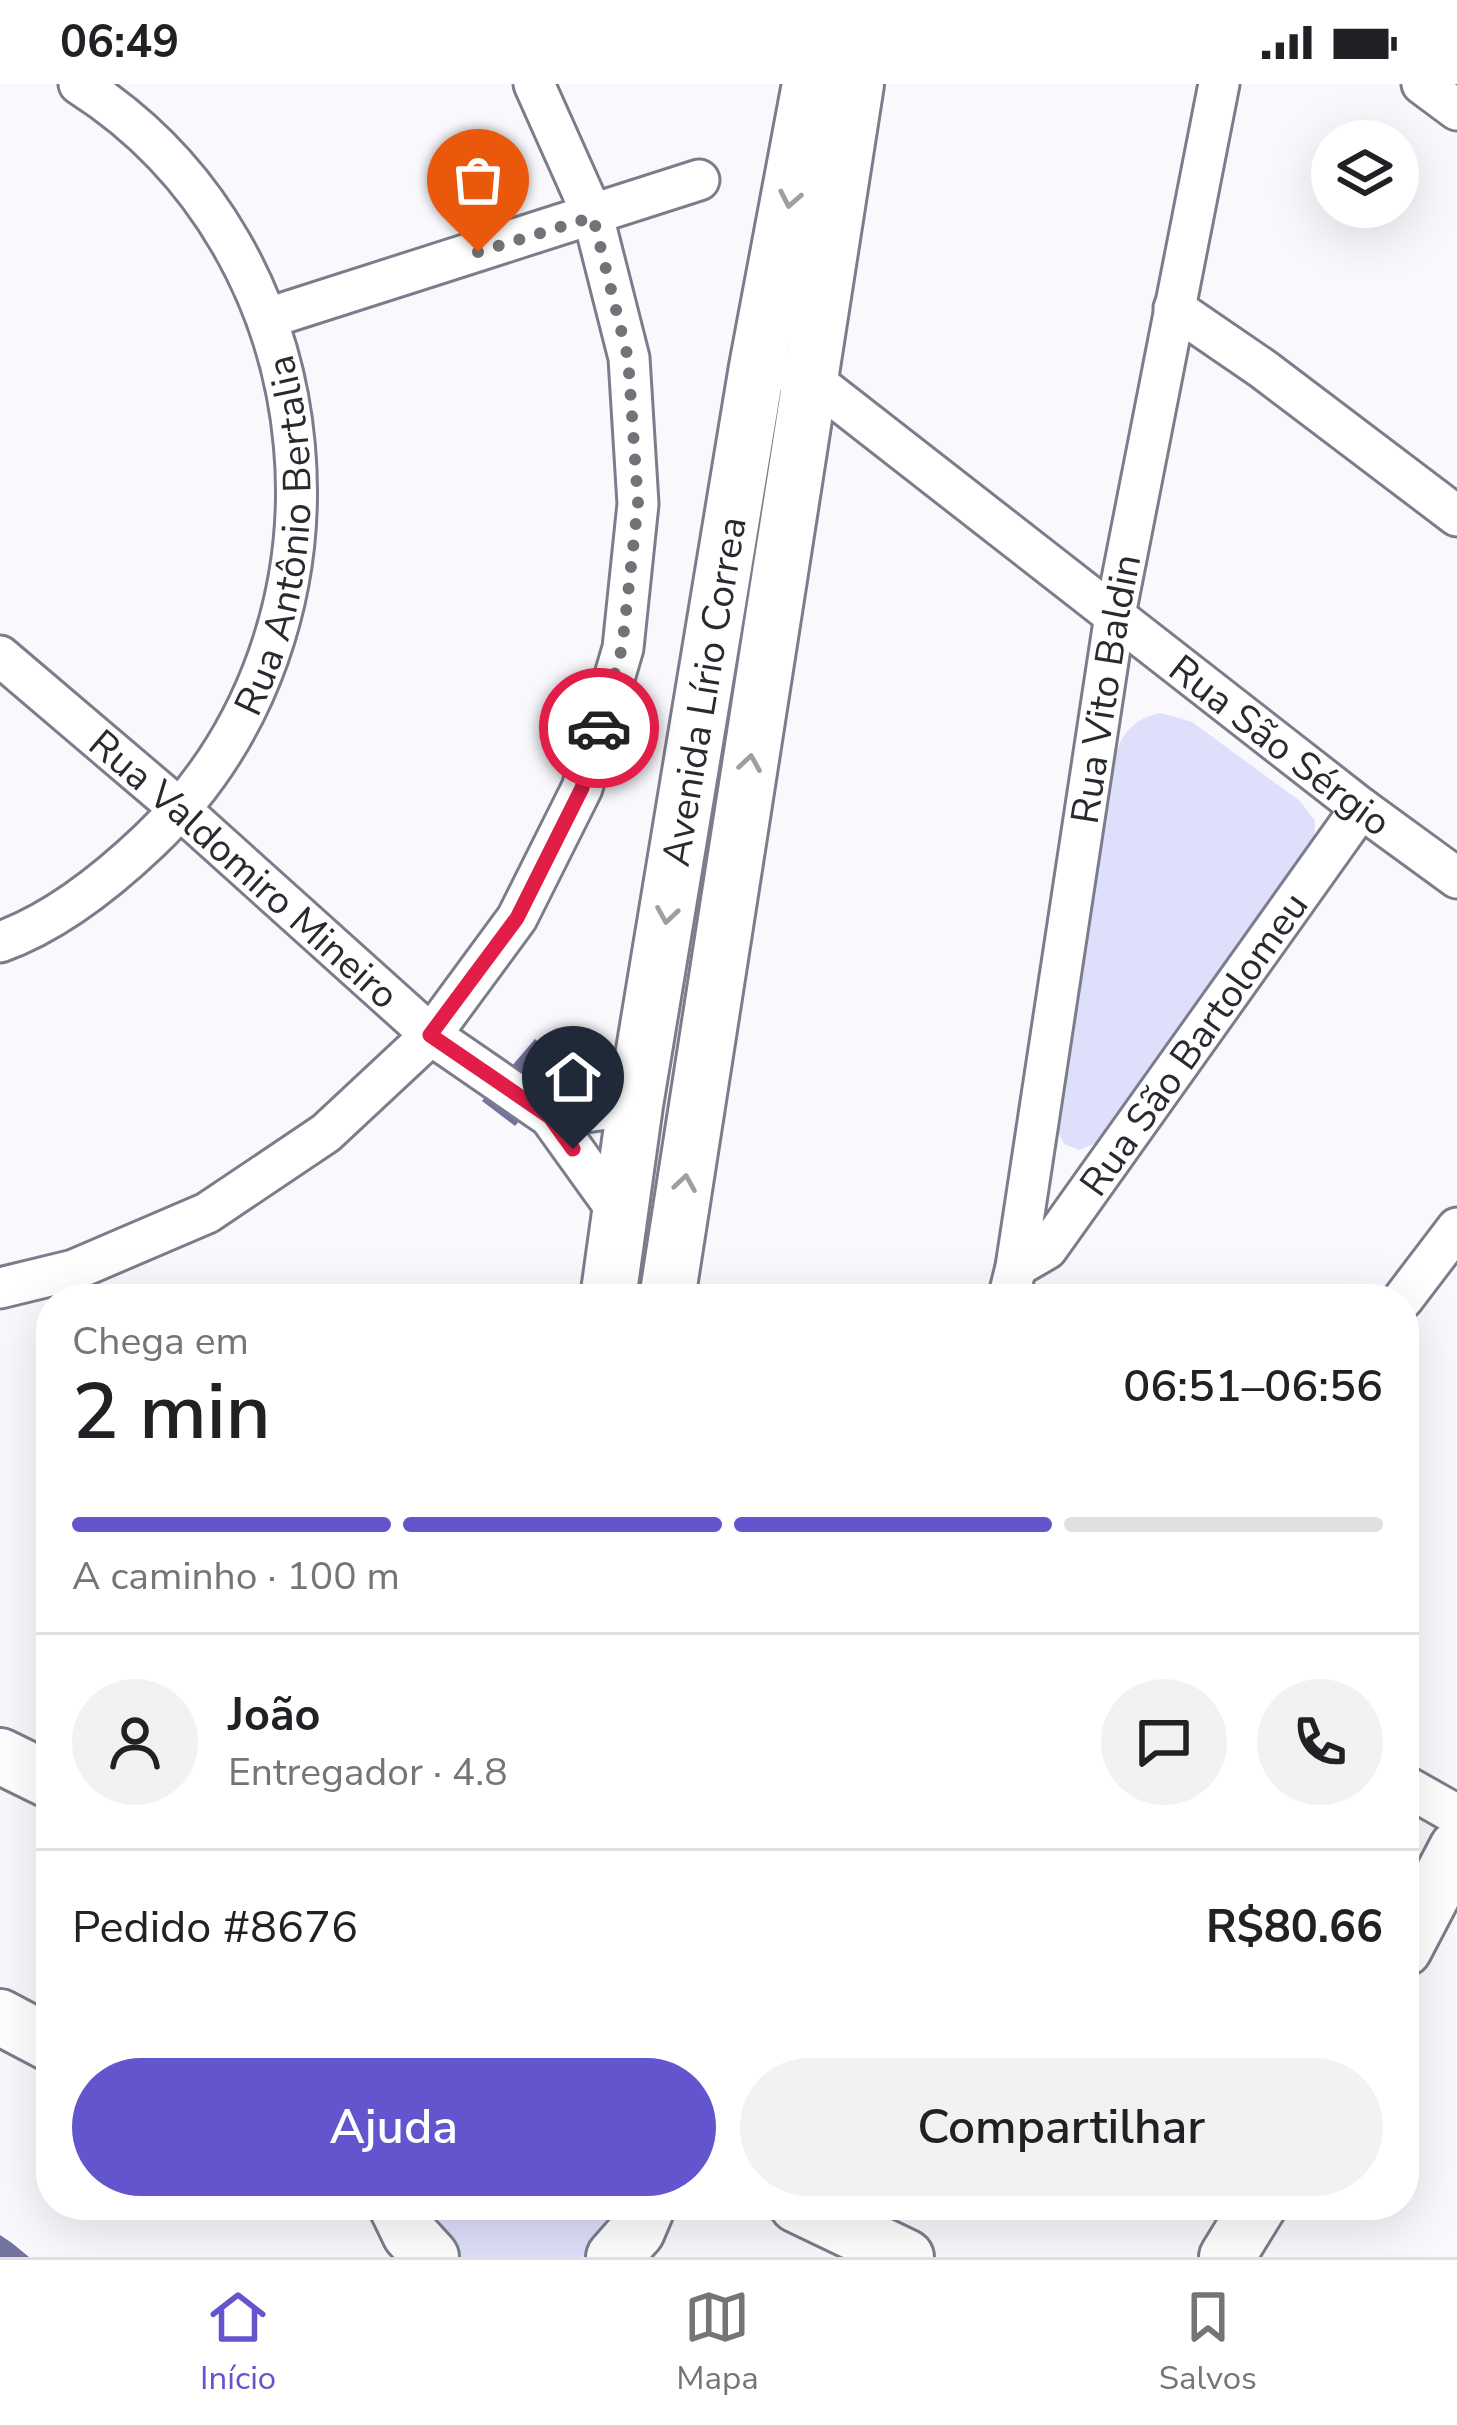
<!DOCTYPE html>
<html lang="pt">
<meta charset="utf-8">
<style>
:root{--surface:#fff;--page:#f2f2f2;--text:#202124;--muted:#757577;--line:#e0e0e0;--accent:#6355ce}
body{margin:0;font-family:"Nunito Sans",sans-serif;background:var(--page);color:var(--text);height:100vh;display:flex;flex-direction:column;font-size:45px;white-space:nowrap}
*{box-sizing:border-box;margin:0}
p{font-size:39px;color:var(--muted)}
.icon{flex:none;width:66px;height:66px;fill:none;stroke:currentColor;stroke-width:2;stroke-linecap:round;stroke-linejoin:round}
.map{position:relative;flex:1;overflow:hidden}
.side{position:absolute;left:36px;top:1200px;width:1383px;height:936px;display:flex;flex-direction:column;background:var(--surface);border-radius:48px;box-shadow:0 12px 48px #0002}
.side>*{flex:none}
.fabs{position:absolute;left:1311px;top:36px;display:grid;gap:24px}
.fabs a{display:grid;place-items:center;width:108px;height:108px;border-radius:50%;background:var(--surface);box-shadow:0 12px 48px #0002;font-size:60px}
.pin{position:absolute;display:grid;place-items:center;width:102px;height:102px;color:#fff;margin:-123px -51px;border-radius:50% 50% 50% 0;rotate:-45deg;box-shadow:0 0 12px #0007}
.pin .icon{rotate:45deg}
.courier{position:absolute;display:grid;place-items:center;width:120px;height:120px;margin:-60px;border:9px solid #e11d48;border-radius:50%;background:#fff;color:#222;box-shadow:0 3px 15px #0007}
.head em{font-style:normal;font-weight:600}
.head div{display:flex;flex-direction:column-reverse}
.head{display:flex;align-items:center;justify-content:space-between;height:204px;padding:0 36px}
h1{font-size:78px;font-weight:600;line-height:90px}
.bar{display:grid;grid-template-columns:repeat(4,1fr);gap:18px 12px;align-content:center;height:144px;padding:0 36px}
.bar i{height:15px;border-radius:9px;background:var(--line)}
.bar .on{background:var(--accent)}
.bar p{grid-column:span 4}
.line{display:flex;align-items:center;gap:30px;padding:0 36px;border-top:3px solid var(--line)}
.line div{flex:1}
.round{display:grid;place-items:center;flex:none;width:126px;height:126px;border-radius:63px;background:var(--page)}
.cta{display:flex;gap:24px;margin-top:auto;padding:24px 36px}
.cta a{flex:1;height:138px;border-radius:72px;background:var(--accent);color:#fff;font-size:48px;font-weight:600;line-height:138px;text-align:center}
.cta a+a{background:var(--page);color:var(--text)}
.status{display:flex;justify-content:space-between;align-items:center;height:84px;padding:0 60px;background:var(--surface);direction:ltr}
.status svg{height:33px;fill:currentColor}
.menu{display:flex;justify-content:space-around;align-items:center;height:168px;border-top:3px solid var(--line);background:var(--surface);font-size:33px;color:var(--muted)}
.menu a{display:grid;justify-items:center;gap:6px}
.menu .on{color:var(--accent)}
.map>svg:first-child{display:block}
.green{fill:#dedffa}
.building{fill:#73739f}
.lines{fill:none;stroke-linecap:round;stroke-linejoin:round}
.street-casing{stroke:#7c7d8c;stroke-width:45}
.secondary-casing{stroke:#7c7d8c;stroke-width:60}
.street{stroke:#fff;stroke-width:39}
.secondary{stroke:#fff;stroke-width:54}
.oneway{stroke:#9f9fa2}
.done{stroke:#727278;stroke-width:12;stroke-dasharray:0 21.6}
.route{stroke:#e11d48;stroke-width:15}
.labels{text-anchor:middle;stroke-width:12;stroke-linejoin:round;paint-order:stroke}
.street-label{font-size:39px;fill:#292930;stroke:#fff}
</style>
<div class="status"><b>06:49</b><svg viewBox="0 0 49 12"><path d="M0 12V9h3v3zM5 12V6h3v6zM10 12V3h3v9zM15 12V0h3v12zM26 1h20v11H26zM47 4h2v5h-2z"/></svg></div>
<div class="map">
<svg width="1457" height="2173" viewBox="0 0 1457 2173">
<rect width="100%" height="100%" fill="#f9f9fd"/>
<g class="green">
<path d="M1161,629L1192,638L1300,717L1315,737L1314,761L1102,1057L1079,1066L1064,1060L1053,1037L1116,669C1124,645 1137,634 1161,629Z"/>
<polygon points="415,2121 627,2121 594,2166 582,2173 460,2173 451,2168"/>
</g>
<g class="building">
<polygon points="535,955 567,982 515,1042 482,1017"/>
<polygon points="0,2151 12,2159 29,2173 0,2173"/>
</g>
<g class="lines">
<g class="street-casing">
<g id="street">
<polyline points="1422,0 1457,26"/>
<polyline points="1174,224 1263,285 1457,432"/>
<polyline points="268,234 699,96"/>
<path id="s1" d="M792,290L810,294L1361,724L1457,794"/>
<path id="s2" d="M0,572L181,726L431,951L550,1033L619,1129"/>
<path id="s3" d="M0,858C56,838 107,797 149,757C371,546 338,165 79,0"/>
<polyline points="550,1033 635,1021"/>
<path id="s4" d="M1016,1183L1047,1165L1361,724"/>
<polyline points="0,1204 74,1186 207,1129 326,1049 431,951 517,834 582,704 623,564 638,420 629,274 593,132 534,0"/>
<path id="s5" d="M1008,1215L1016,1183L1115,531L1219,0"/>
<polyline points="1403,1215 1457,1144"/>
<polyline points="1404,1701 1457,1731"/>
</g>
</g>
<g class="secondary-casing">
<g id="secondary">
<path id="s6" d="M608,1215L635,1021L757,283L810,0"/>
<polyline points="667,1215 856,0"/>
<polyline points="0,1672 51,1697"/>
<polyline points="1404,1865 1457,1764"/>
<polyline points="0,1933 51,1960"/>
<polyline points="396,2121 410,2150 431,2173"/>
<polyline points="797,2121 906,2173"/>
<polyline points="614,2173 637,2147 648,2121"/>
<polyline points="1227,2173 1259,2121"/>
</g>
</g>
<use href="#street" class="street"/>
<use href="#secondary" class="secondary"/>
</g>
<defs><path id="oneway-chevron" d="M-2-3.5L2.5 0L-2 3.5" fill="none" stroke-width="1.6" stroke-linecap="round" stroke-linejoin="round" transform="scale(3)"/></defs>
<g class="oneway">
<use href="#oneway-chevron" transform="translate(790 115) rotate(101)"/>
<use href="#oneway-chevron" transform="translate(750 679) rotate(-81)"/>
<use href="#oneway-chevron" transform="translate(667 831) rotate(99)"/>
<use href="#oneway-chevron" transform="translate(685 1099) rotate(-81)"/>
</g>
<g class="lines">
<polyline class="done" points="478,168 593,133 628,274 638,419 622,564 599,644"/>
<polyline class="route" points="573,1065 550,1033 430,951 517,834 582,704 599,644"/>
</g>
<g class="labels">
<g class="street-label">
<text dy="14" stroke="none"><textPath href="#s3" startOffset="525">Rua Antônio Bertalia</textPath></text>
<text dy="14" stroke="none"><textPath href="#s5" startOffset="618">Rua Vito Baldin</textPath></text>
<text dy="14" stroke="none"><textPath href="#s6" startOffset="615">Avenida Lírio Correa</textPath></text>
<text dy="14" stroke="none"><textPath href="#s1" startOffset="615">Rua São Sérgio</textPath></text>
<text dy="14" stroke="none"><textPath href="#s2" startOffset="324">Rua Valdomiro Mineiro</textPath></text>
<text dy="14" stroke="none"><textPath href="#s4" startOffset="288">Rua São Bartolomeu</textPath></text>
</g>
</g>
</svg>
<div class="fabs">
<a><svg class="icon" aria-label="layers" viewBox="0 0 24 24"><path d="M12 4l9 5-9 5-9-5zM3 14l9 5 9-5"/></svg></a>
</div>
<div class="pin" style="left:478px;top:168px;background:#ea580c"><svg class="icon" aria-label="bag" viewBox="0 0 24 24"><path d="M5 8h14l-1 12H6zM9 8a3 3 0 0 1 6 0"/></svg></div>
<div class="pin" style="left:573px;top:1065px;background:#1f2937"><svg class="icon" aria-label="home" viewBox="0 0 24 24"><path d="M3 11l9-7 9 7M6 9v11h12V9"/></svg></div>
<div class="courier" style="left:599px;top:644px"><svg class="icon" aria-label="car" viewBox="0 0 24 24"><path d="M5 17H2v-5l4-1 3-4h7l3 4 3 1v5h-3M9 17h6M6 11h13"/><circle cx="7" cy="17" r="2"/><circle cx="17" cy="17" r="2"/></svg></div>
<section class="side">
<div class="head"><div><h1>2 min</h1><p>Chega em</p></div><em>06:51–06:56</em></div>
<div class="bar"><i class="on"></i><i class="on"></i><i class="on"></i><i></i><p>A caminho · 100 m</p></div>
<div class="line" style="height:216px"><a class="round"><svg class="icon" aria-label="person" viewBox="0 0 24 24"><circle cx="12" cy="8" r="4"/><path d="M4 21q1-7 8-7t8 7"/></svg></a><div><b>João</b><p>Entregador · 4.8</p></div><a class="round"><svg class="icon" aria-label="chat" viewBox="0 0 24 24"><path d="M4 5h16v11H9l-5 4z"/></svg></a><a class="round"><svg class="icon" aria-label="phone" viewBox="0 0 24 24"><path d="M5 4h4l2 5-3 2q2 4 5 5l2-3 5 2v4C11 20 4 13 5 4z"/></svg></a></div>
<div class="line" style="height:156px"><div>Pedido #8676</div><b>R$80.66</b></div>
<div class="cta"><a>Ajuda</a><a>Compartilhar</a></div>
</section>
</div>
<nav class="menu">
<a class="on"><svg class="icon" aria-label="home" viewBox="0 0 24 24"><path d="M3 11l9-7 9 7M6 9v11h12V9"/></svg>Início</a>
<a><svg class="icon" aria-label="map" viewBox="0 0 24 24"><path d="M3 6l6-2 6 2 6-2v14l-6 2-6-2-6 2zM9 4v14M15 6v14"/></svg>Mapa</a>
<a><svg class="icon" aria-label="saved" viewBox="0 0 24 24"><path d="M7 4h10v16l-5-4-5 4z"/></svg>Salvos</a>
</nav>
